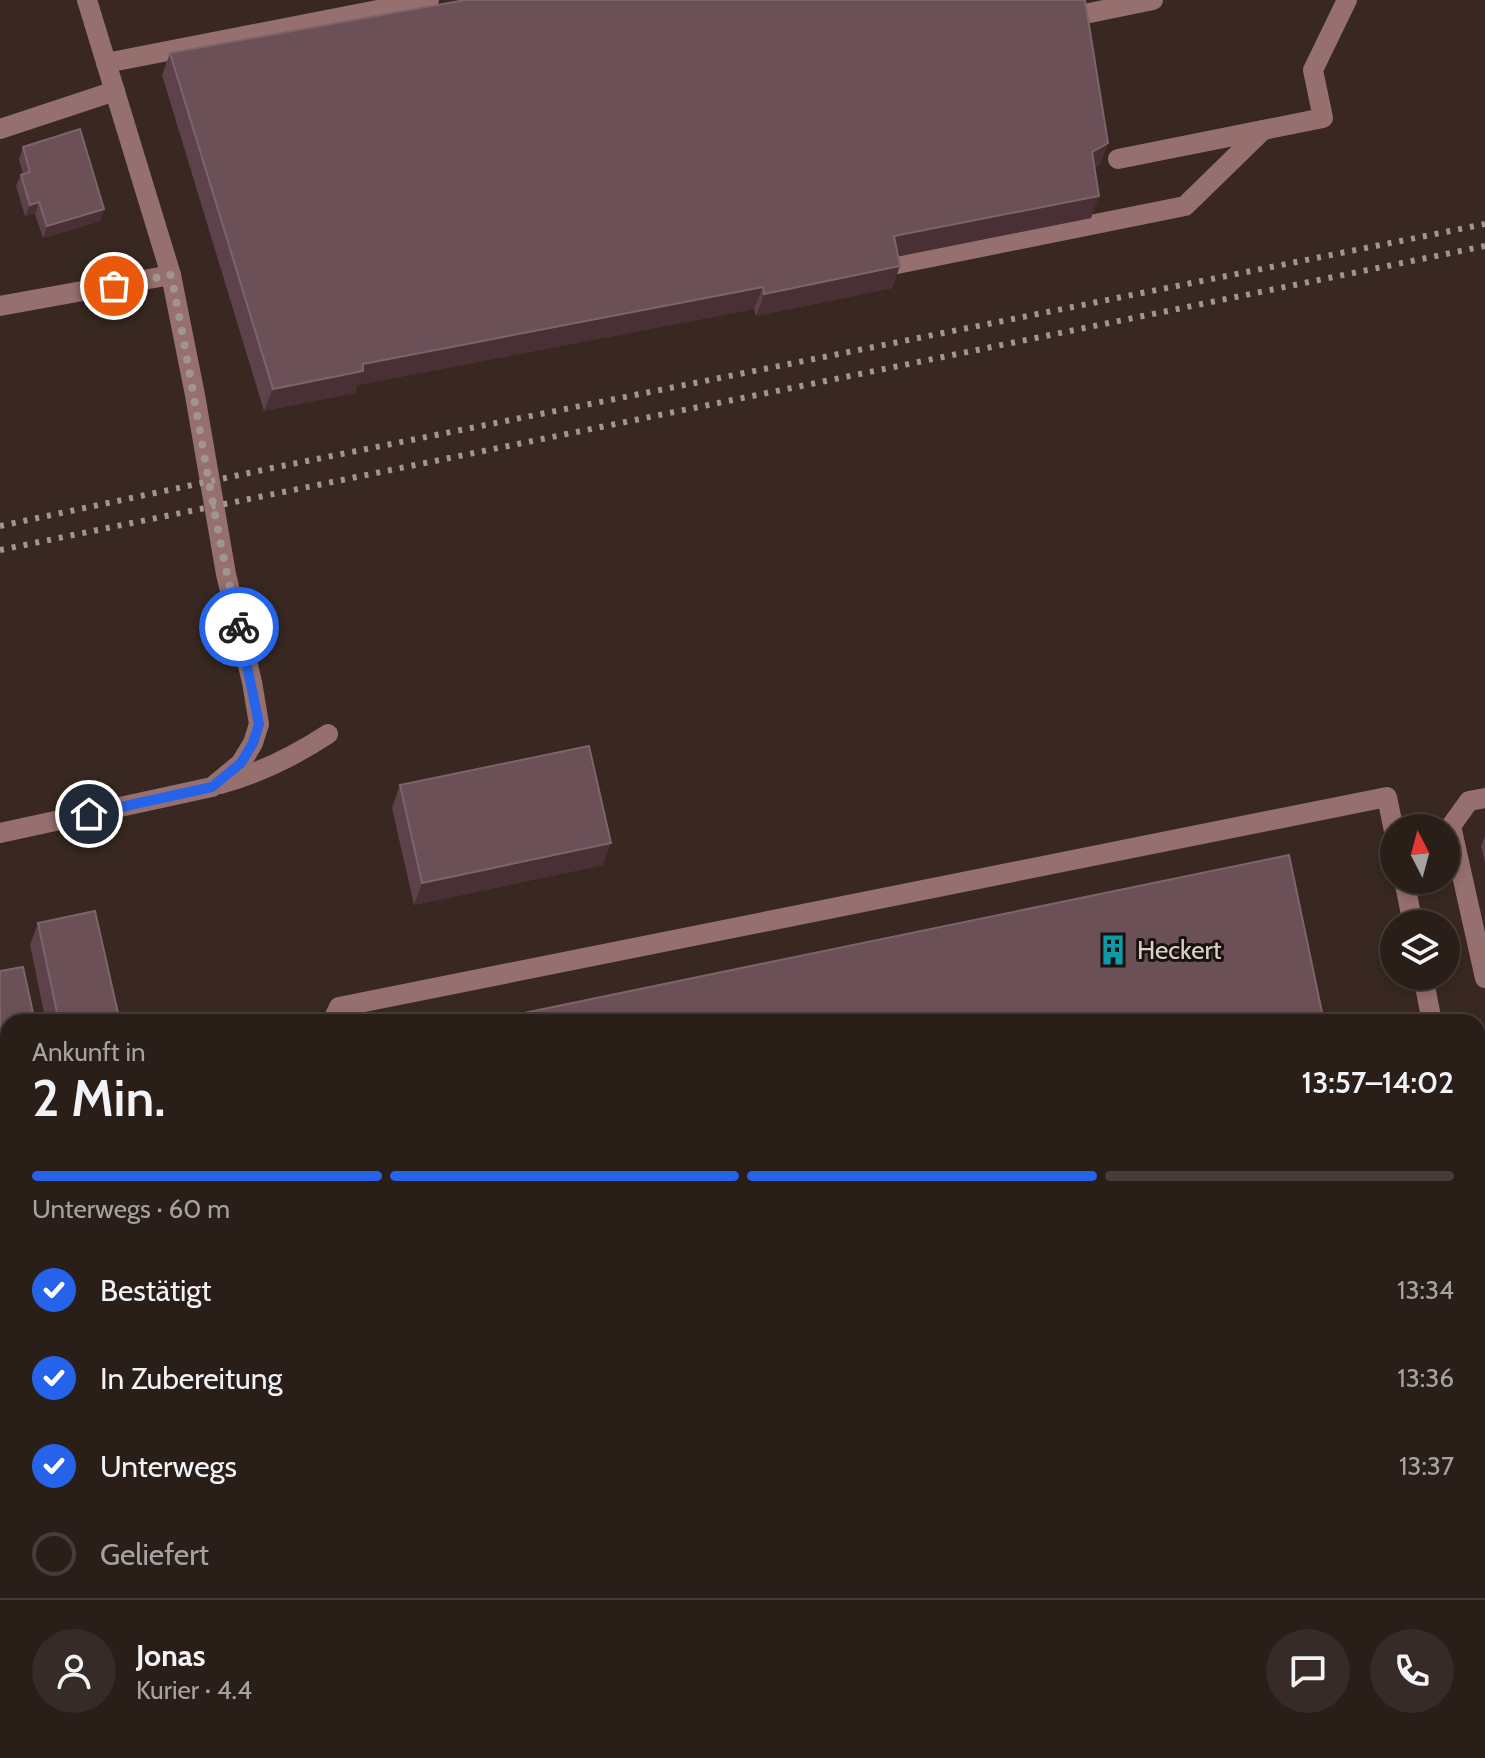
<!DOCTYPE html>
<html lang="de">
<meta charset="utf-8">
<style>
:root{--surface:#2a1e19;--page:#362b26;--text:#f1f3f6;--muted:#a5a2a2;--line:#463c38;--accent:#2563eb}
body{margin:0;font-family:Cabin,sans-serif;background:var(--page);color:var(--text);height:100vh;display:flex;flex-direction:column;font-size:30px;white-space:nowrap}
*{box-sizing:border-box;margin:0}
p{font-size:26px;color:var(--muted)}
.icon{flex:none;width:44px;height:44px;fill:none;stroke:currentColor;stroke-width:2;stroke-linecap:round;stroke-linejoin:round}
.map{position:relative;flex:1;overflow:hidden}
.sheet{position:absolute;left:0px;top:1014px;width:1486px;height:744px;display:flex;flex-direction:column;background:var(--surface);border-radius:24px 24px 0 0;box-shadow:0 4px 12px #0003,0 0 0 2px var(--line)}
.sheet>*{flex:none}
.needle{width:52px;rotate:354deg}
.buttons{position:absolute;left:1380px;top:814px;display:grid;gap:16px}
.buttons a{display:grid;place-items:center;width:80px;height:80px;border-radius:50%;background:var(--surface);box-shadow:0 4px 12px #0003,0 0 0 2px var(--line);font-size:40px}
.pin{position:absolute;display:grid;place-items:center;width:68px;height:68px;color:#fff;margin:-34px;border:4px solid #fff;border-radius:50%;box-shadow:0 2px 8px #0007}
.courier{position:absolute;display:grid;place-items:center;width:80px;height:80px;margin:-40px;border:6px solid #2563eb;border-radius:50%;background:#fff;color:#222;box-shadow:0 2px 10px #0007}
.overview em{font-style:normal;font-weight:600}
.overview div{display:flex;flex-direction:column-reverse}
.overview{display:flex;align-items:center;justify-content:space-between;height:136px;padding:0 32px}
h1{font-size:52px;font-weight:600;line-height:60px}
.bar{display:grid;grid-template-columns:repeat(4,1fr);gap:12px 8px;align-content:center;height:96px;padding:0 32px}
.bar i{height:10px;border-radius:6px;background:var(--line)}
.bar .current{background:var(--accent)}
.bar p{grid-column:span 4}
.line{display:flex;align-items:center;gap:20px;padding:0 32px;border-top:2px solid var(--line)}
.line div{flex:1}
.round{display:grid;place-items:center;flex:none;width:84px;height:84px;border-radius:42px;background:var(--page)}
ol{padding:0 32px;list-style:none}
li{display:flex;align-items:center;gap:24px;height:88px}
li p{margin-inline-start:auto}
li .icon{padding:8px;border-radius:50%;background:var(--accent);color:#fff;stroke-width:4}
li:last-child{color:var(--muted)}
li i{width:44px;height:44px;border:4px solid var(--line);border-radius:50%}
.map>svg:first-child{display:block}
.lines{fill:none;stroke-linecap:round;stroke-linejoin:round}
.minor{stroke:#96706e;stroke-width:20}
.rail{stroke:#a39690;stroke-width:6;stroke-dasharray:4 8;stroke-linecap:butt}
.wall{fill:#5d414b}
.shaded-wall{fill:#493034}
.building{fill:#6b5058;stroke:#7c646a;stroke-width:2}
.done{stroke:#a29590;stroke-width:8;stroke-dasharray:0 14.4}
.route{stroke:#2563eb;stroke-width:10}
.labels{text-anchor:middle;stroke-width:6;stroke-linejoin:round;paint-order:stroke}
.poi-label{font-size:26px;fill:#dbd0cb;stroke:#1a120f;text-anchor:start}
</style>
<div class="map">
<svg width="1485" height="1758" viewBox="0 0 1485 1758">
<rect width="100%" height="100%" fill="#382821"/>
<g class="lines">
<g class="minor">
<polyline points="1075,16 1153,0"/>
<polyline points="106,63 429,0"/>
<polyline points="0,129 115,91"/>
<polyline points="1118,159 1323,118 1313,70 1347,0"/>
<polyline points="887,266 1185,206 1263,130"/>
<polyline points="0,306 171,275"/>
<path d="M220,784C260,773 293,757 328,734"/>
<polyline points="1485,798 1469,801 1451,826 1485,978"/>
<polyline points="0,833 212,787 241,763 253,743 259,724 252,682 226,574 195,395 171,275 87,0"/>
<polyline points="1404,880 1413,924"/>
<polyline points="1423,976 1432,1022"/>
<polyline points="332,1022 339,1007 1387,797 1394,831"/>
<polyline points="1478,1253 1485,1288"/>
<polyline points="0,1329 8,1327"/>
<polyline points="462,1750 464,1758"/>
</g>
<g class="rail">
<polyline points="0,526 272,468 1485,224"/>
<polyline points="0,550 1485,246"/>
</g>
</g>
<g class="wall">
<polygon points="1085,0 1100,165 1094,168 1091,218 898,256 892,288 756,316 754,309 357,385 355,393 264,411 162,75 170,53"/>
<polygon points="23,147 100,221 43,238 35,214 25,216 16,186 21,175 23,174 19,159"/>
<polygon points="400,785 603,865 414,905 392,808"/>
<polygon points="1485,836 1485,863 1481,846"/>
<polygon points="38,923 120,1022 46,1022 30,945"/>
<polygon points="196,1750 311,1750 312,1758 197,1758"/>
<polygon points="554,1750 1474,1750 1476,1758 556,1758"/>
</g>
<g class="shaded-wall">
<polygon points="1108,143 1100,165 1084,175 1092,152"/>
<polygon points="1099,196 1091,218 886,259 894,236"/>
<polygon points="39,202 35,214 25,216 30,205"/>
<polygon points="104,209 100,221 43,238 47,226"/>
<polygon points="900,266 892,288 756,316 764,294"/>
<polygon points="763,287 754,309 357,385 355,393 264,411 273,389 363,364"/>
<polygon points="611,843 603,865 414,905 422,883"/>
<polygon points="8,1260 8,1280 0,1282 0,1262"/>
<polygon points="8,1574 8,1590 0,1592 0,1576"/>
</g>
<g class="building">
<polygon points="465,0 1085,0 1108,143 1092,152 1099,196 894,236 900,266 764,294 763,287 363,364 363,371 273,389 170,53"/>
<polygon points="80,129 104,209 47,226 39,202 30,205 21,175 30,172 23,147"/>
<polygon points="589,746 611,843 422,883 400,785"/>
<polygon points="1289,855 1324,1022 480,1022"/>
<polygon points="95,911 120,1022 59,1022 38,923"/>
<polygon points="23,967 35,1022 8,1022 8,1260 0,1262 0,971"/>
<polygon points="8,1451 8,1574 0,1576 0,1453"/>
<polygon points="208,1750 311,1750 312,1758 210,1758"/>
<polygon points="567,1750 1474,1750 1476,1758 569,1758"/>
</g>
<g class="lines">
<path class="done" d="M114,286L171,275C195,392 211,511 239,627"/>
<polyline class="route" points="89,814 212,787 241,763 253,743 259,724 239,627"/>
</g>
<defs>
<g id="building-bare" transform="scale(2.4)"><path d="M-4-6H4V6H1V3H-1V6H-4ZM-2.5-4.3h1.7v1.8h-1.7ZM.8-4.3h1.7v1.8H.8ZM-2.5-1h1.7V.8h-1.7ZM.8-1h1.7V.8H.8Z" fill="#0f9aa8" stroke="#1a120f" stroke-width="2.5" paint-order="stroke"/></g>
</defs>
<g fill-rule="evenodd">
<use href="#building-bare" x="1113" y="950"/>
</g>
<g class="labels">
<g class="poi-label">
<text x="1137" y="959">Heckert</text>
</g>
</g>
</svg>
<div class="buttons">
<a><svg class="needle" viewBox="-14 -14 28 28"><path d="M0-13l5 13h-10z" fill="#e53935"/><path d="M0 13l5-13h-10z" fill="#a5a2a2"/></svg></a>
<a><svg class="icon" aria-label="layers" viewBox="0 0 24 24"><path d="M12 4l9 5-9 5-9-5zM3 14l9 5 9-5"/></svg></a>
</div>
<div class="pin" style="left:114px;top:286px;background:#ea580c"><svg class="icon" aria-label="bag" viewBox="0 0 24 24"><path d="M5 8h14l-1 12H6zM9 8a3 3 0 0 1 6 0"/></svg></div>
<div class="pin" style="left:89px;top:814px;background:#1f2937"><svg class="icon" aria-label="home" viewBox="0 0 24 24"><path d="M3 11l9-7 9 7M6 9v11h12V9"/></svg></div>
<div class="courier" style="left:239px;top:627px"><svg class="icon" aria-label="bike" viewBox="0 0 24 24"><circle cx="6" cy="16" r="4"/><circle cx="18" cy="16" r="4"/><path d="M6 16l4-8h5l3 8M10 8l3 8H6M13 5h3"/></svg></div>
<section class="sheet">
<div class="overview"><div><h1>2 Min.</h1><p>Ankunft in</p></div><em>13:57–14:02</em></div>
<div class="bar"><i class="current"></i><i class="current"></i><i class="current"></i><i></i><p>Unterwegs · 60 m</p></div>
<ol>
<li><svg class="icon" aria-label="check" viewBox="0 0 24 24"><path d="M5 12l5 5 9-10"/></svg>Bestätigt<p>13:34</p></li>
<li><svg class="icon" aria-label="check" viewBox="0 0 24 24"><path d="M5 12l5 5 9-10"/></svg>In Zubereitung<p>13:36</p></li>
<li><svg class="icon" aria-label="check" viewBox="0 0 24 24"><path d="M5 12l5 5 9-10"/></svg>Unterwegs<p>13:37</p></li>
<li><i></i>Geliefert</li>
</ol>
<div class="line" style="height:144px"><a class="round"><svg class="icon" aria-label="person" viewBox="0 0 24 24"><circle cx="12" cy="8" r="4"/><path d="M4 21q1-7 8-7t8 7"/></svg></a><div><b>Jonas</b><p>Kurier · 4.4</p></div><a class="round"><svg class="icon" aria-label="chat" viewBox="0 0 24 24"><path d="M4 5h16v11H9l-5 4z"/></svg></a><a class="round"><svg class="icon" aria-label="phone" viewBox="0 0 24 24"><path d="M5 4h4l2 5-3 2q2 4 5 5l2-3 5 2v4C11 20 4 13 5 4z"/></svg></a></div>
</section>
</div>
